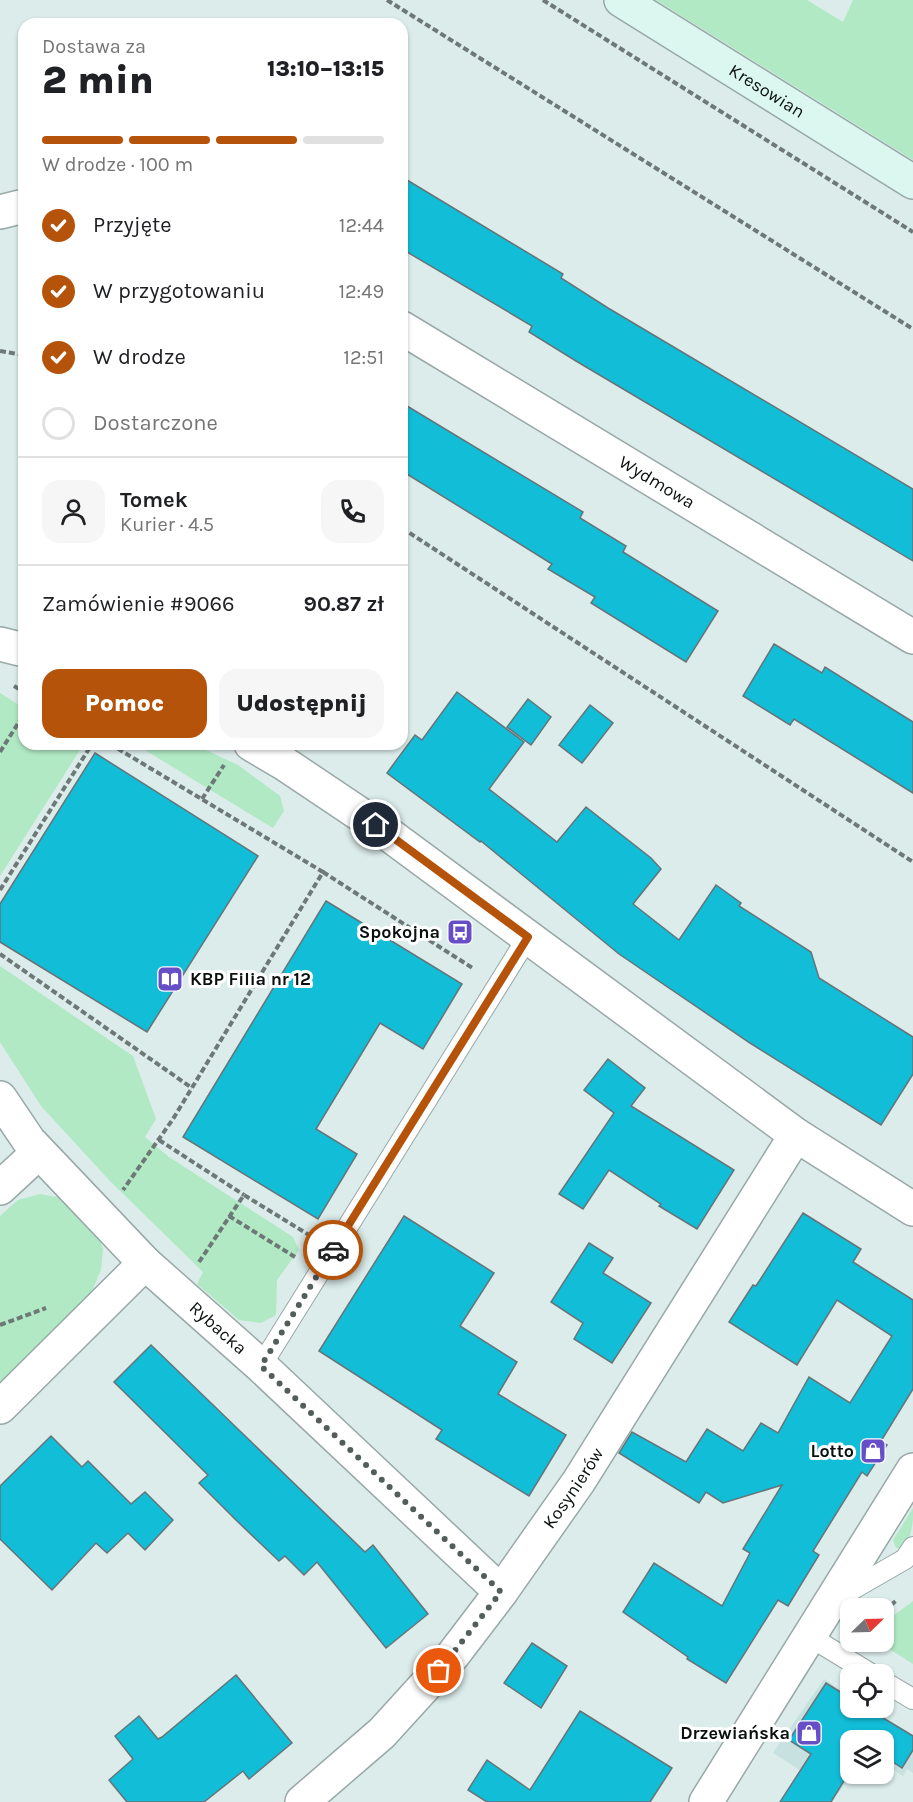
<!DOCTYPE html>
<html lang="pl">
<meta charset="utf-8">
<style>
:root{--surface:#fff;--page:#f6f6f6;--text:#202124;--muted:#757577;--line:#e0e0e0;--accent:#b45309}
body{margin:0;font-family:Karla,sans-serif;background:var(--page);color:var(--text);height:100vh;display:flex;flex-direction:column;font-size:22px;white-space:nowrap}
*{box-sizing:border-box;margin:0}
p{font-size:20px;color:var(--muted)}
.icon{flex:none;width:33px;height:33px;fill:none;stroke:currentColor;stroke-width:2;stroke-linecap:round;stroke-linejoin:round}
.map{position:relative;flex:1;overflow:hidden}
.details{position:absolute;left:18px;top:18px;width:390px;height:732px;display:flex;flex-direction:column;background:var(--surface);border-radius:18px;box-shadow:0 2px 4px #0004}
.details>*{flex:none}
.needle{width:39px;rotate:67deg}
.tools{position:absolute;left:840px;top:1598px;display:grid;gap:12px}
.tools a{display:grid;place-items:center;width:54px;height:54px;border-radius:12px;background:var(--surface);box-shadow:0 2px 4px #0004;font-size:30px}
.pin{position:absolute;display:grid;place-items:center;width:51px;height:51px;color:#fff;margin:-26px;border:3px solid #fff;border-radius:50%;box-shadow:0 2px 6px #0007}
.courier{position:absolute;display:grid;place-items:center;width:60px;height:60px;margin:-30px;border:4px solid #b45309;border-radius:50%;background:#fff;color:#222;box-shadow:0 2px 8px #0007}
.headline em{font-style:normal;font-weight:800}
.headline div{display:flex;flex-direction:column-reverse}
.headline{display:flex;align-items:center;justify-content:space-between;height:102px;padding:0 24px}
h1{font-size:39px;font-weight:800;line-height:45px}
.bar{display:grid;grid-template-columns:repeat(4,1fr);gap:9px 6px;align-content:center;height:72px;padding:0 24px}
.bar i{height:8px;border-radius:4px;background:var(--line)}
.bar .on{background:var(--accent)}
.bar p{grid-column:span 4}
.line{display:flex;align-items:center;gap:15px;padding:0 24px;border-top:2px solid var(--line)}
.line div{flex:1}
.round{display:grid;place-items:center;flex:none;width:63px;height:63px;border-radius:18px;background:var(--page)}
ol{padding:0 24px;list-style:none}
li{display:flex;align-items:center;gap:18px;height:66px}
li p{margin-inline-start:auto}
li .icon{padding:6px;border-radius:50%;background:var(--accent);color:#fff;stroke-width:4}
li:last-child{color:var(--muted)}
li i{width:33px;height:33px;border:3px solid var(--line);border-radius:50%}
.action{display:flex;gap:12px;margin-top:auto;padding:12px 24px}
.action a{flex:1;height:69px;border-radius:18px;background:var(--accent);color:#fff;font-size:24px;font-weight:800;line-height:69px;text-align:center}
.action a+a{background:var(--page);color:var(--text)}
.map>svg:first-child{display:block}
.built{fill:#c6e1e0}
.green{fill:#b0e9c4}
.building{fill:#12bdd7;stroke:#667478;stroke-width:1.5}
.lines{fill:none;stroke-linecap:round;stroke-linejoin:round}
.service-casing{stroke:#98a8a7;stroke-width:22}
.minor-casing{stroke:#98a8a7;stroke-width:36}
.secondary-casing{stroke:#98a8a7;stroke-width:36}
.path{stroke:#6d7877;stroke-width:4;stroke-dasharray:6 3;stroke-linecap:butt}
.service{stroke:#fff;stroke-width:20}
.minor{stroke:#fff;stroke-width:33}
.secondary{stroke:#dcf7ef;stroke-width:33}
.done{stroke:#535d5c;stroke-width:6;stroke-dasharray:0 10.8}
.route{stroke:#b45309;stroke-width:8}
.labels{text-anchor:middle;stroke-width:6;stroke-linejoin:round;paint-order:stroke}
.street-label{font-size:18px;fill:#0a100f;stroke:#fff}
.poi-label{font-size:18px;font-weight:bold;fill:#0a100f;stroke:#fff;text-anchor:end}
</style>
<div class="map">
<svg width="913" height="1802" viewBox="0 0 913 1802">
<rect width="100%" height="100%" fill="#dbeceb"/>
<polygon class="built" points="824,1679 850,1696 850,1707 868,1707 913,1735 913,1773 907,1769 903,1776 884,1763 884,1740 850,1740 850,1773 852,1773 838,1794 773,1753"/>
<g class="green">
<polygon points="656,0 807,0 843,22 853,0 913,0 913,160"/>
<polygon points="0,693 24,708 24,744 83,745 0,876"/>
<polygon points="135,744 193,744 238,765 280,796 284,811 273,828"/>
<polygon points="0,966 133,1056 156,1119 145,1137 169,1157 293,1237 299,1250 277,1280 276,1315 261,1323 239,1320 197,1284 203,1272 110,1181 41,1106 0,1042"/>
<polygon points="40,1194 62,1198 95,1227 103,1249 101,1270 92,1291 0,1384 0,1216 18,1200"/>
<path d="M913,1508C913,1524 913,1536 901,1548H896L893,1540Z"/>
<polygon points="913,1601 913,1664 877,1641 884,1641 884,1623"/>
</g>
<g class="building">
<polygon points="402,177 563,274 561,278 608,308 913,489 913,561 576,361 529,332 532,326 402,249"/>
<polygon points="402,403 583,512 580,518 626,546 623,552 718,611 686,662 591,603 595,597 548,569 552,564 402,471"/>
<polygon points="774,644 822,673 825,667 913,722 913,793 794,719 790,725 743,696"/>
<polygon points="457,692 524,742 489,789 557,842 586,807 651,858 661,869 633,904 679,940 716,885 741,903 739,906 811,952 819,978 913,1037 913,1074 881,1125 750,1043 619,954 481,841 480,842 387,773 415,735 422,740"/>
<polygon points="528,699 551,717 531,745 507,727"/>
<polygon points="590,705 613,723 582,763 559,745"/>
<polygon points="95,753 258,856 147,1032 0,942 0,904"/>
<polygon points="326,901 462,984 423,1049 380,1023 316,1129 357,1154 318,1219 183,1137"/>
<polygon points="608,1059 645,1088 631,1106 734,1170 697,1229 659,1206 661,1204 609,1170 583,1209 559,1194 614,1113 584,1090"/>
<polygon points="803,1213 861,1249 853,1262 913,1300 913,1389 881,1441 887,1445 867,1476 862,1472 813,1551 819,1555 788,1606 778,1600 726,1683 687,1659 688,1657 623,1612 654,1563 722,1606 750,1553 743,1549 782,1485 723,1503 706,1492 699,1503 619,1453 632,1432 686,1462 707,1429 743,1451 761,1423 778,1433 809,1377 850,1403 892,1336 837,1300 797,1365 729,1322 753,1285 756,1286"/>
<polygon points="404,1216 494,1273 460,1326 517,1362 498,1394 566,1435 529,1496 436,1439 442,1430 319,1351"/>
<polygon points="589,1243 613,1258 603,1273 651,1303 612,1363 574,1339 583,1323 551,1302"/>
<polygon points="151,1345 365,1552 373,1545 428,1614 386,1648 317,1562 304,1575 285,1556 279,1561 238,1522 199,1483 208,1475 114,1382"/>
<polygon points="51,1436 82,1467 88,1461 131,1504 145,1492 173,1520 145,1550 128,1533 107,1553 96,1543 52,1590 0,1539 0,1486"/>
<polygon points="532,1643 567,1666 541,1708 504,1683"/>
<polygon points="236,1675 292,1743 249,1779 243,1771 204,1802 127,1802 109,1780 133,1759 115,1736 139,1716 158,1739 162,1737"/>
<polygon points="826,1683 850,1698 850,1707 865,1707 913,1736 913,1750 902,1768 884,1756 884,1740 850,1740 850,1771 831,1802 780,1802 811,1754 789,1740"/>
<polygon points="580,1711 672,1768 650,1802 487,1802 468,1790 487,1760 530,1790"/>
</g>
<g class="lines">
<g class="service-casing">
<g id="service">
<polyline points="261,1366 528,937"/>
<polyline points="839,1597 905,1559 913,1547"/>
<polyline points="809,1636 871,1674"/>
<polyline points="884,1682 913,1699"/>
</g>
</g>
<g class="minor-casing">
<g id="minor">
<polyline points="0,212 24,206"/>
<path id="s1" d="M402,328L913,637"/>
<polyline points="0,644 24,650"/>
<polyline points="251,744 285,764 376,825 796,1135 913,1209"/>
<path id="s2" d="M0,1098L29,1141L145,1263L261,1366L501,1592"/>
<polyline points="0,1188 39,1152"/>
<polyline points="0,1407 145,1263"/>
<path id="s3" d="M302,1802L382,1733L453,1655L501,1592L579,1481L796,1135"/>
<polyline points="706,1802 913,1470"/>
</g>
</g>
<g class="secondary-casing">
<g id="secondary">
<path id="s4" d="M621,0L913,182"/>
</g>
</g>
<g class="path">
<polyline points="387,0 913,329"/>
<polyline points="543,0 913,232"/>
<polyline points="0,351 24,355"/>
<polyline points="402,528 913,862"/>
<polyline points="14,686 24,692"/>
<polyline points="110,744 323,872 173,1119 123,1190"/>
<polyline points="0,752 24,714"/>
<polyline points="202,799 224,765"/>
<polyline points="323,872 474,969"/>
<polyline points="0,890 92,744"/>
<polyline points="0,954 192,1088"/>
<polyline points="159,1140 244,1195"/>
<polyline points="229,1216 295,1257"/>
<polyline points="199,1262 244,1195 309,1235"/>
<polyline points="0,1325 46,1308"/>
<polyline points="884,1611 897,1600"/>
</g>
<use href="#service" class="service"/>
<use href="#minor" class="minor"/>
<use href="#secondary" class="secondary"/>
</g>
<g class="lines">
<polyline class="done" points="333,1250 261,1366 501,1592 439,1671"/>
<polyline class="route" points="333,1250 528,937 376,825"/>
</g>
<defs>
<g id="bus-square" transform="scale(1.35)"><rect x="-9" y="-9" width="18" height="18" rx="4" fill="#664ec7" stroke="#fff"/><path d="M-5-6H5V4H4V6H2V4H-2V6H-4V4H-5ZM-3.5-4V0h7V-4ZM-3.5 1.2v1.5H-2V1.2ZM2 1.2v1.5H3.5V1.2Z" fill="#fff"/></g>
<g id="library-square" transform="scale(1.35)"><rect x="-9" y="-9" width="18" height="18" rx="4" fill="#664ec7" stroke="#fff"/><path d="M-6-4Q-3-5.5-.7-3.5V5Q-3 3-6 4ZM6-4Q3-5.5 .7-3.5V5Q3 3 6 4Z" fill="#fff"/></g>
<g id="shop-square" transform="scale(1.35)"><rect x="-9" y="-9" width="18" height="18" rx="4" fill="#664ec7" stroke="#fff"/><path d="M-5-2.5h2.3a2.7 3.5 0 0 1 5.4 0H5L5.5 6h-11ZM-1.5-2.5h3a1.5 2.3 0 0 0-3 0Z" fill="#fff"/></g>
</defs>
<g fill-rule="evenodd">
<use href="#bus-square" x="460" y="932"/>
<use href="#library-square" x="170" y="979"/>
<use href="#shop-square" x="873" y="1451"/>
<use href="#shop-square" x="809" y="1733"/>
</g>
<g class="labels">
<g class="street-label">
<text dy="6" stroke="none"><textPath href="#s4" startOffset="172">Kresowian</textPath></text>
<text dy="6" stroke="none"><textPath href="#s1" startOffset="298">Wydmowa</textPath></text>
<text dy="6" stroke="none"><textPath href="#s2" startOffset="318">Rybacka</textPath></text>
<text dy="6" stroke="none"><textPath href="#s3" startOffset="417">Kosynierów</textPath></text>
</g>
<g class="poi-label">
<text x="440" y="938">Spokojna</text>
<text x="190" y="985" text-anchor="start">KBP Filia nr 12</text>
<text x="854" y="1457">Lotto</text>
<text x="790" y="1739">Drzewiańska</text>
</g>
</g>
</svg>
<div class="tools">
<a><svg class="needle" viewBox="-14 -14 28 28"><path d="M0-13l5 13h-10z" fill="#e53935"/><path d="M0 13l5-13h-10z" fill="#757577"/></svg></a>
<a><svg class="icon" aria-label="locate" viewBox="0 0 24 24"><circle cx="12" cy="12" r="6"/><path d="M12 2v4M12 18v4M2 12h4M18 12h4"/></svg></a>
<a><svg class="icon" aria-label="layers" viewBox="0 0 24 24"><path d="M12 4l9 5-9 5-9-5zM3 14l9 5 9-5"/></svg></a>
</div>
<div class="pin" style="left:439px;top:1671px;background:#ea580c"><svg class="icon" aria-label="bag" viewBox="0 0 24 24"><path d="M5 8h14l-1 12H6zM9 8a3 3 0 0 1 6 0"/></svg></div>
<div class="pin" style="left:376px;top:825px;background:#1f2937"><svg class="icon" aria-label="home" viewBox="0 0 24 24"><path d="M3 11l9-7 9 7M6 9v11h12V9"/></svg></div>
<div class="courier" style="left:333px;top:1250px"><svg class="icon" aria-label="car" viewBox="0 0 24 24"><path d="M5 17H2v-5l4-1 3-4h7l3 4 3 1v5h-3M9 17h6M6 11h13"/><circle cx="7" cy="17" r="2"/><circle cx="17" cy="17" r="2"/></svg></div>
<section class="details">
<div class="headline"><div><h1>2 min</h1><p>Dostawa za</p></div><em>13:10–13:15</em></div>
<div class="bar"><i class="on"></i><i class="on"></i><i class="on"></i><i></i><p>W drodze · 100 m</p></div>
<ol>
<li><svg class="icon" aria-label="check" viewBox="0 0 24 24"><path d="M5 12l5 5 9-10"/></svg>Przyjęte<p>12:44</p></li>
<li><svg class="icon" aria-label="check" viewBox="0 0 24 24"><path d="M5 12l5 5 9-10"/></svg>W przygotowaniu<p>12:49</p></li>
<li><svg class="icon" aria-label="check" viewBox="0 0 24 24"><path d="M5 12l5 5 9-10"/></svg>W drodze<p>12:51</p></li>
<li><i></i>Dostarczone</li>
</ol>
<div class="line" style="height:108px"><a class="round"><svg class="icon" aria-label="person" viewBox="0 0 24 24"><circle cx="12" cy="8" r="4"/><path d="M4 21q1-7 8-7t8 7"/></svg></a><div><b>Tomek</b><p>Kurier · 4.5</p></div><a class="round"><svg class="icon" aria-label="phone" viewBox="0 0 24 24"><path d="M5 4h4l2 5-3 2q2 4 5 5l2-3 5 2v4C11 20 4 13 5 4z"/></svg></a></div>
<div class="line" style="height:78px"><div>Zamówienie #9066</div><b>90.87 zł</b></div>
<div class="action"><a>Pomoc</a><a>Udostępnij</a></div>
</section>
</div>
